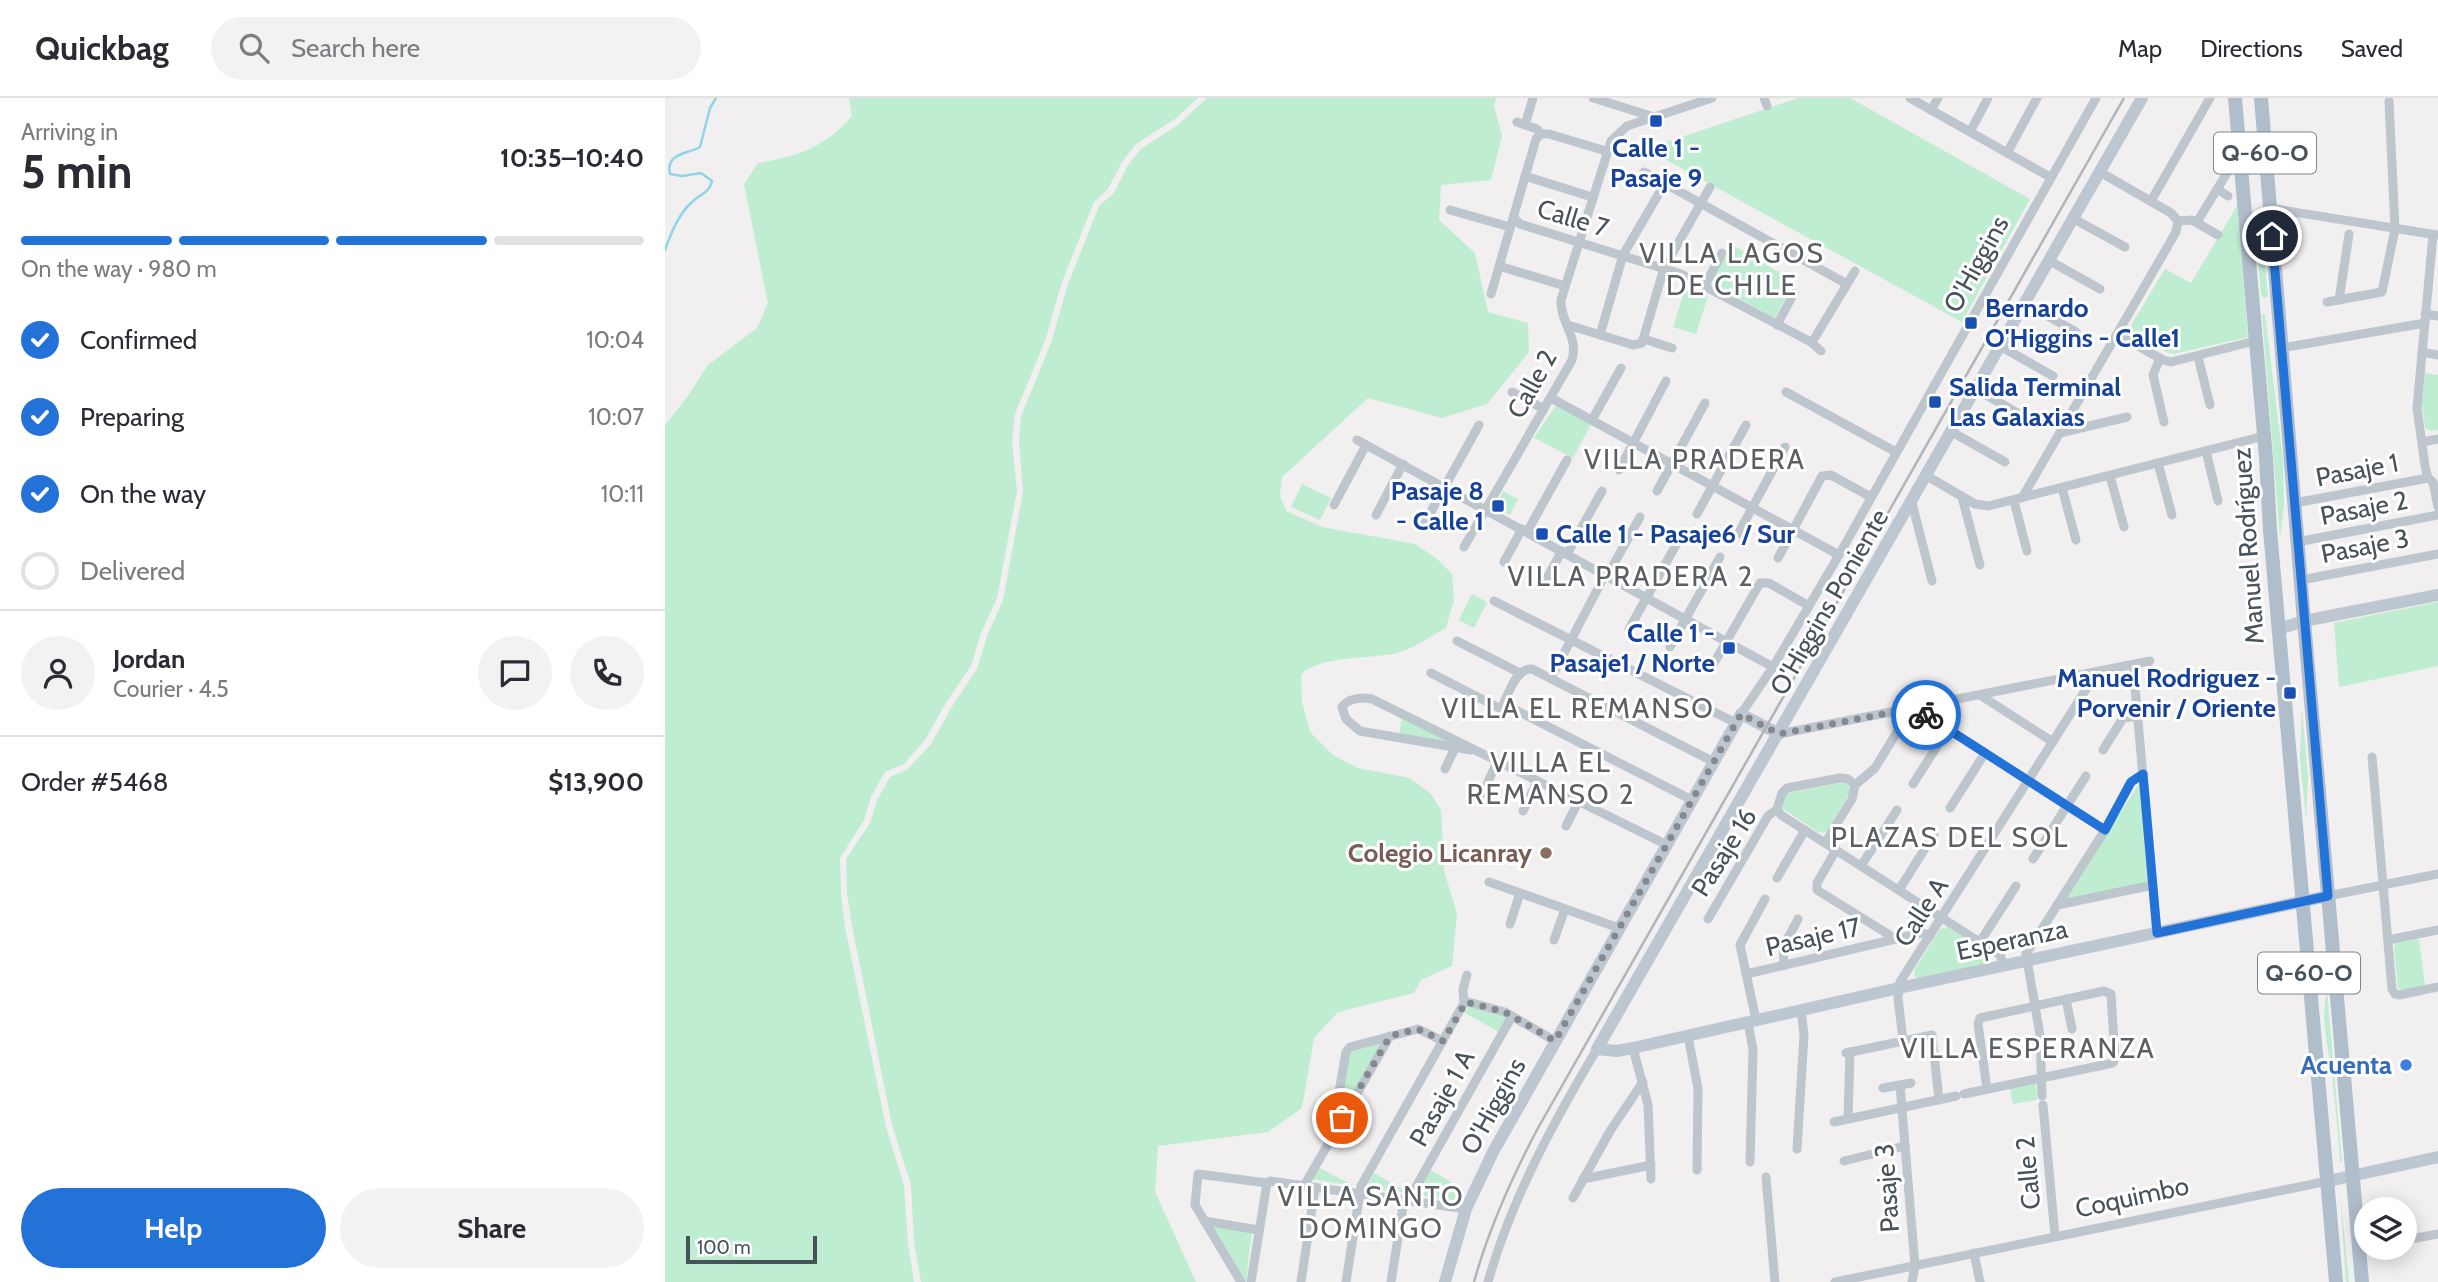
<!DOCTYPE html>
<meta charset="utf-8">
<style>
:root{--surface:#fff;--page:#f2f2f3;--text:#2b2b33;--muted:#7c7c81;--line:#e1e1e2;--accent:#2272d8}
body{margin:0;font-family:Cabin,sans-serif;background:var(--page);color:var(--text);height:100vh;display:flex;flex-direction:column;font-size:26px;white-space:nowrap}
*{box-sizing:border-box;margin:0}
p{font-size:23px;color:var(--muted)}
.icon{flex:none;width:38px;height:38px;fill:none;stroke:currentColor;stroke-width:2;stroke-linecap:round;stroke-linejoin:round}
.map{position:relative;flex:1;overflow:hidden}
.panel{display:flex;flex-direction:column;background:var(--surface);width:665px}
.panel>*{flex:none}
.buttons{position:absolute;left:1689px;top:1099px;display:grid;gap:14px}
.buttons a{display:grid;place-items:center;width:63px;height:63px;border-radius:50%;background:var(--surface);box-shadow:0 4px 18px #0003;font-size:35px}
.scale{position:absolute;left:21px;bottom:18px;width:131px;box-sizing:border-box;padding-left:7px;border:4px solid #48525b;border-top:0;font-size:19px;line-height:24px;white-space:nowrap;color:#48525b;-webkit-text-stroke:5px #fff;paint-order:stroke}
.pin{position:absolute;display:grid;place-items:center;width:60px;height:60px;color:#fff;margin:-30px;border:4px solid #fff;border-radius:50%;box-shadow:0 2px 7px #0007}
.courier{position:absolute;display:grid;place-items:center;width:70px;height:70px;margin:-35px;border:5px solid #2272d8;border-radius:50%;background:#fff;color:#222;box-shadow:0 2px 9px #0007}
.overview em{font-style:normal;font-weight:700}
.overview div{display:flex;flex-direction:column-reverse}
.overview{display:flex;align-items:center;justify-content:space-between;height:119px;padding:0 21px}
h1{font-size:46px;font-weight:700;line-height:52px}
.bar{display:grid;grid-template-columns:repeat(4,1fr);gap:10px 7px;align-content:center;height:84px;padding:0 21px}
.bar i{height:9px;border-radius:5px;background:var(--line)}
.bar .on{background:var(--accent)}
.bar p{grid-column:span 4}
.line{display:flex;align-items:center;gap:18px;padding:0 21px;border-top:2px solid var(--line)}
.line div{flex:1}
.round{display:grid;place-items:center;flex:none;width:74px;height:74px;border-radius:37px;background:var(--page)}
ol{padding:0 21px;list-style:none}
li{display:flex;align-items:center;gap:21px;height:77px}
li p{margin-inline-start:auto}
li .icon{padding:7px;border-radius:50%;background:var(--accent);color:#fff;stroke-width:4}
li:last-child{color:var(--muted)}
li i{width:38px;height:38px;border:4px solid var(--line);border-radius:50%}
.primary-button{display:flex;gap:14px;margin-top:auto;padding:14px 21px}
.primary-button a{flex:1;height:80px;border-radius:42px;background:var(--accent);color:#fff;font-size:28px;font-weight:700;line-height:80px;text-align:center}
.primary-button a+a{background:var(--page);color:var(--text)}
header{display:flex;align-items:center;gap:42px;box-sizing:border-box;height:98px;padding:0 35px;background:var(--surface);border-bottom:2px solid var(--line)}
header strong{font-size:33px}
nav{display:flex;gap:38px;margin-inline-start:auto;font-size:24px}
.search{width:490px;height:63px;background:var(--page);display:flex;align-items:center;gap:18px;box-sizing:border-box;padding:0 24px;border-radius:38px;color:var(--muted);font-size:26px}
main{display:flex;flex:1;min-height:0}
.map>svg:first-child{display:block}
.green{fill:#bfedd1}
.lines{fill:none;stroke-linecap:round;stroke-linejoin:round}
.stream{stroke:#8fd5e8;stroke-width:2.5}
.street{stroke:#bec6cd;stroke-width:9}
.secondary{stroke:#bdc7d2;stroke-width:12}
.primary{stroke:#b0becc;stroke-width:14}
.rail{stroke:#b1b4b9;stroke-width:2.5}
.done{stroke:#83898f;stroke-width:7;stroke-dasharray:0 12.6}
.route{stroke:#2272d8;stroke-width:9}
.transit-dot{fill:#1a4fb4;stroke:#fff;stroke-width:2.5}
.education-dot{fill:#8d6e63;stroke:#fff;stroke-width:2.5}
.shop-dot{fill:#3f7fe0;stroke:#fff;stroke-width:2.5}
.labels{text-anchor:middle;stroke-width:6;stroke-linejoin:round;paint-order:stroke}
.shield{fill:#fff;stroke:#7f868c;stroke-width:2}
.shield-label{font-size:24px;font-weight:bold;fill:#48525b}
.transit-label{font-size:26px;font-weight:bold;fill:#164399;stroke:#fff;text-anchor:start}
.street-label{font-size:26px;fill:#48525b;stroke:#fff}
.education-label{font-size:26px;font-weight:bold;fill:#785e54;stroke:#fff;text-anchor:end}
.shop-label{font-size:26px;font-weight:bold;fill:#366cbe;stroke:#fff;text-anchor:end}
.neighbourhood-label{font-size:28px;letter-spacing:2px;fill:#5c5f63;stroke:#fff}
</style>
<header>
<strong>Quickbag</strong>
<div class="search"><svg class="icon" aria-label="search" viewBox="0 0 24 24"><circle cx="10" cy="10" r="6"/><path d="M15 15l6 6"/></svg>Search here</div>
<nav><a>Map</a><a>Directions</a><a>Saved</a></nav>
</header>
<main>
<section class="panel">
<div class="overview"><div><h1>5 min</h1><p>Arriving in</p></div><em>10:35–10:40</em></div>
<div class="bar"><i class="on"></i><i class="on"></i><i class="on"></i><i></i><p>On the way · 980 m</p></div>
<ol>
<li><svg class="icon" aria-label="check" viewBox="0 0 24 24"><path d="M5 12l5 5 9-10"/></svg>Confirmed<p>10:04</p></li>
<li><svg class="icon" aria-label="check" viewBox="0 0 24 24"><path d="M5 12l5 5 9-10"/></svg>Preparing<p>10:07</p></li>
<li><svg class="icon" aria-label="check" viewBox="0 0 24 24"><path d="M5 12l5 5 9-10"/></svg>On the way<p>10:11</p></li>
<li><i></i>Delivered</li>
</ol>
<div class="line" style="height:126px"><a class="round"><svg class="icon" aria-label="person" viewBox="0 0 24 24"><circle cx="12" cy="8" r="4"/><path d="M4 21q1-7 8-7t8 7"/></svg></a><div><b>Jordan</b><p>Courier · 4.5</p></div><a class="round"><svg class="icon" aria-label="chat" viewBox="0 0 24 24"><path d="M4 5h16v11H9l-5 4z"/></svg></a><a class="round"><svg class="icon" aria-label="phone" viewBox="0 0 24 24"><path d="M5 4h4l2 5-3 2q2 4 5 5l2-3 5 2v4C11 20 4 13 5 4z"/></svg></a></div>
<div class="line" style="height:91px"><div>Order #5468</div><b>$13,900</b></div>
<div class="primary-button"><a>Help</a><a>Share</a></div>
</section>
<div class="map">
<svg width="1773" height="1184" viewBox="0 0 1773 1184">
<rect width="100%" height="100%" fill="#f1efef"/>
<g class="green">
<path d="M184,0H533L510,21L471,46L457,64L443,91L429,104L397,184L380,243L350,316L347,343L352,393L332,500L316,535L306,568L282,603L260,642L239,666L220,674L206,699L199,722L175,760L176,796L180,829L221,1029L239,1088L243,1145L249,1184H0V327L23,298L43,267L92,230L103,205L79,86L93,65C131,59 161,49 187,18Z"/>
<path d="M542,0H831L829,8L837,38L826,82L776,87L774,122L810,155L823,214L863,225L864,254L822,306L777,320L703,300L617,379L615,398L621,413L657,429L750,446L771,460L787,476L789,502L781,530C766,538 748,551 732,555C701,562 661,556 636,576L637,603L645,634L668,657L693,670L745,680L766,696L776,712L779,773L792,816L787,868L756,882L749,895L673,914L649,940L637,1010L603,1034L493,1048L490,1094L531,1184H256L249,1144L246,1087L227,1027L187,828L182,795L181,761L205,725L212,702L225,679L243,671L266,646L288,607L312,571L322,538L338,502L358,394L354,343L356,318L386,245L403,186L434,108L449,95L463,67L476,51L514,26Z"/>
<polygon points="1133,0 1185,0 1365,101 1297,224 981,51"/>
<polygon points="1572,108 1583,239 1509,256 1501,254 1467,235 1465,233 1467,226 1500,171 1526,185"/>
<polygon points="1595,117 1603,198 1600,200 1596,198 1592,146 1593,118"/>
<polygon points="1066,146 1129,183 1110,220 1045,185"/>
<polygon points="1020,191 1043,198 1031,236 1008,229"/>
<polygon points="1597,216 1600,216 1618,362 1619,408 1615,440"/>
<polygon points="1760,275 1773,277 1773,332 1766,333 1760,330 1757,305"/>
<polygon points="891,307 926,326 908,360 869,340"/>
<polygon points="637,386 666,400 655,422 626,409"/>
<polygon points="838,393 853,401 845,417 831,410"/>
<polygon points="807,496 822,504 809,530 794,522"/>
<polygon points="1773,504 1773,568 1674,589 1669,525"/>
<polygon points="1637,611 1643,680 1641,720 1635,660"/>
<polygon points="737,619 786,643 784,647 734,637"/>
<polygon points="1175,685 1183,686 1185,694 1163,732 1159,735 1153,734 1118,711 1117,705 1123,695"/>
<polygon points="1474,686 1476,688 1485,782 1483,785 1402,803 1400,800"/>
<polygon points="1283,829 1324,855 1325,864 1323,866 1252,881 1249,877 1250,871 1275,831"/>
<polygon points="1754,841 1760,888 1736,892 1733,890 1729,848 1731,845"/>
<path d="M1662,893L1677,1064H1675C1673,1035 1670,1005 1667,976C1663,946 1655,924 1662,893Z"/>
<polygon points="804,908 842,919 834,934 800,915"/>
<polygon points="719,941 672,1024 685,951"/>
<polygon points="1371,985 1372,1002 1348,1006 1345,990"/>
<polygon points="653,1069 689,1088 646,1081"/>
<polygon points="764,1071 799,1092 795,1104 750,1096"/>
<polygon points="709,1075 744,1095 706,1091 703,1086"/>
<polygon points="1675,1094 1684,1183 1684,1184 1681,1184"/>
<polygon points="544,1127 587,1133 581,1184 580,1184"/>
</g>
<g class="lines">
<path class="stream" d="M0,152C6,135 14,115 28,103C36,96 45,94 47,83L36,75L17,78L5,76C0,55 23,56 35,49L45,10L51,0"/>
<g class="street">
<polyline points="928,0 989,19"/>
<polyline points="1099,0 1102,8"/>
<polyline points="1245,0 1385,79"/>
<polyline points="1266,12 1273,0"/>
<polyline points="852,24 872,31 876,36"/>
<polyline points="860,27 868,0"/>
<polyline points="1305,34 1323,0"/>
<polyline points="876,36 884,36 941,53"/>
<polyline points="1342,55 1372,0"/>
<polyline points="979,74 1182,186"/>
<polyline points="1435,74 1506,115 1513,123"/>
<polyline points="860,78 927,99"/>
<polyline points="1552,91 1563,98"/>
<polyline points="1486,103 1545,0"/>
<polyline points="1604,110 1772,137"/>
<polyline points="785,112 845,129"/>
<polyline points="850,121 855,126 1016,176 1146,244 1156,253"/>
<polyline points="1409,121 1460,149"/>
<polyline points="1513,123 1527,122 1553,137"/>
<polyline points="1532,124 1565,70"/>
<polyline points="1768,137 1752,310 1760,368 1763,380 1768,384 1773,409"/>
<polyline points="1385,163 1435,191"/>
<polyline points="834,168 900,188"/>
<polyline points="1040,187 1057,155"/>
<polyline points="826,196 871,41 876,36"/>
<polyline points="1674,202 1684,136"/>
<polyline points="1662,204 1717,194 1730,131 1724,3"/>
<polyline points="1360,205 1411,234"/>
<polyline points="1760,216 1773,218"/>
<polyline points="903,227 968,247 977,245 999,170 1045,89"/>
<polyline points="1112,227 1129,195"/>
<polyline points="1452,236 1498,262 1506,264 1590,243"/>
<polyline points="935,237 958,157 1000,85"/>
<polyline points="979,241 1007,250"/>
<polyline points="1146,244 1149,241 1190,173"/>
<polyline points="1335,248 1388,278"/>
<polyline points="1617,250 1760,225"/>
<polyline points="1757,254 1773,257"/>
<polyline points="1533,259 1545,307"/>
<polyline points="1495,260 1488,277 1499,324"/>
<polyline points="1311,291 1361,320"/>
<polyline points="847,294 879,311"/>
<polyline points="1121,294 1231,354"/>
<polyline points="886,300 1174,457"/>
<polyline points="927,322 956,270"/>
<polyline points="1287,334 1340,364"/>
<polyline points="1395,335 1462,319"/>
<polyline points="692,342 1108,569"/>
<polyline points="1758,344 1773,341"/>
<polyline points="1541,353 1553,403"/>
<polyline points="1493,365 1507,417"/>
<polyline points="954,372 1001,283"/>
<polyline points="1262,378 1310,406 1323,408 1599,338"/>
<polyline points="1445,378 1459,429"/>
<polyline points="1397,390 1411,442"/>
<polyline points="992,393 1040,305"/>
<polyline points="1297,399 1315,467"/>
<polyline points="1357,400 1511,134 1513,123"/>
<polyline points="1349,403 1362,453"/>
<polyline points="1247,405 1267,483"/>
<polyline points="669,407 701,347"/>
<polyline points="1630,408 1635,404 1763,380"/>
<polyline points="1032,416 1081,327"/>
<polyline points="711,417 738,366"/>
<polyline points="758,428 814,327"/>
<polyline points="862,434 902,362"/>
<polyline points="1073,436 1120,349"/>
<polyline points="1632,444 1773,417"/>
<path d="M799,449L907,262C914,238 895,225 896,202L946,43L962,28L1047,0"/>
<polyline points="902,456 937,393"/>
<polyline points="1113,460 1157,378 1166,377 1206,399"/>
<polyline points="839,464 857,431"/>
<polyline points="1636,482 1773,456"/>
<polyline points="878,487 897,453"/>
<polyline points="829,503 1071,625"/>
<polyline points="964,531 1016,438"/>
<polyline points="792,543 855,575"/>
<polyline points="1005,549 1055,459"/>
<polyline points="1468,567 1492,835"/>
<polyline points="1045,572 1095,485 1104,485 1144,508"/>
<path d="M766,575L836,611C843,598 850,570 867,571L1049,664"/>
<polyline points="886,580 940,477 946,471 975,419"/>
<polyline points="1315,597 1388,644"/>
<polyline points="839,606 1027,702"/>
<polyline points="1250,610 1440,732"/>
<polyline points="1076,616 1108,569 1174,457 1431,0"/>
<polyline points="1114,636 1485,563"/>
<path d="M806,652L695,633L681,621L677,609C683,600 697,599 707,601L1002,747"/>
<polyline points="1438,652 1458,620 1473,618"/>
<polyline points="1707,659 1727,891 1730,896 1734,897 1773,889"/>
<polyline points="780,671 790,650"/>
<polyline points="1248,686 1283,631"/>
<polyline points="1190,687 1210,670 1246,611"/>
<polyline points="818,695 832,664"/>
<polyline points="1285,710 1320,655"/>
<polyline points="1112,711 1116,717 1335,857 1339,867"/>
<polyline points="1112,711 1117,695 1122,690 1175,680 1183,681 1190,687"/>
<polyline points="858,713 872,684"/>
<polyline points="901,728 913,704"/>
<polyline points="1160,745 1187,701 1190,687"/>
<polyline points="1171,752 1152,785 1152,792 1231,841"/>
<polyline points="1368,761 1421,678"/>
<polyline points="1196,768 1232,712"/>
<polyline points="1112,780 1140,732"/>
<polyline points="824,784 954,830"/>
<polyline points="1234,792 1269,736"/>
<polyline points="1663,798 1773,776"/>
<polyline points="1392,807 1488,787"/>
<polyline points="1043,821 1103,718 1112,711"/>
<polyline points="845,826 855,795"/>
<polyline points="889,842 900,811"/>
<polyline points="1723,842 1773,832"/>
<polyline points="1315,844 1351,788"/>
<polyline points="1119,868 1118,849 1133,821"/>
<polyline points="1081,876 1252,836 1258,835 1265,838"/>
<polyline points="1401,901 1407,931"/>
<polyline points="799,905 803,904 840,914 890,943"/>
<polyline points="1091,922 1075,847 1100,801"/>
<polyline points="1083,924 1088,952 1085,1064"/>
<polyline points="1023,938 1033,991 1032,1072"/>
<polyline points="1238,942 1233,900 1235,884 1432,574"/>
<polyline points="968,950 983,1007 986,1081"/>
<polyline points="1181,955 1267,937 1274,1002"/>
<polyline points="1235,987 1250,1168 1247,1184"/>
<polyline points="1218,990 1246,985"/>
<polyline points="1299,996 1448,965 1450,960 1446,896 1439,893 1315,920 1313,926 1322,991"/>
<polyline points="1377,998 1375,937 1361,856 1440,732 1466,684 1478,676"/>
<polyline points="1378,1007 1390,1138"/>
<polyline points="1183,1021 1185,954"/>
<polyline points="1169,1024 1291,998"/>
<polyline points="666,1041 681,954 685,949 753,931 778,943"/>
<polyline points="1132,1051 1139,937 1136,912"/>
<polyline points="1179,1063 1240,1048"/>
<polyline points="1101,1079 1110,1184"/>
<polyline points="918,1081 986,1067"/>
<polyline points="639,1088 725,938"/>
<polyline points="908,1100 945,1033 978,984"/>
<polyline points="743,1103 847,918"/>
<polyline points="539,1123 594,1132"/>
<polyline points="1740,1142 1773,1136"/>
<polyline points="1309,1155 1315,1184"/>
<polyline points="576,1184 530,1107 533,1076 602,1085 605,1083 801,1111"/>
<polyline points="586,1184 602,1085"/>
<polyline points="636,1184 650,1090"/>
<polyline points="681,1184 696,1088 799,905 798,891 802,877"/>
<polyline points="726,1184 739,1102"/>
<path d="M823,1184C846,1102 888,1025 932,951"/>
<polyline points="1170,1184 1663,1083"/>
</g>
<g class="secondary">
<polyline points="1477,0 932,951 952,953 968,950 1234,890 1663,798"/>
<polyline points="1614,531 1639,523 1773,497"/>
<polyline points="1663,1083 1773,1059"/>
<polyline points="780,1184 801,1111 828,1054 1076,616 1114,636"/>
</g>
<g class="primary">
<polyline points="1570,0 1601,360 1605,432 1671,1184"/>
<polyline points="1596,0 1639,523 1697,1184"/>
</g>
<path class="rail" d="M809,1184C824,1130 847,1079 873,1030L1459,0"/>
</g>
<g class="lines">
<polyline class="done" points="677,1020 725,938 753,931 778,943 801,904 840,914 890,943 1076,616 1114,636 1250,610 1261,617"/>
<polyline class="route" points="1261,617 1440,732 1466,684 1478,676 1492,835 1663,798 1607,138"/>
</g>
<g class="transit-dot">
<rect x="984" y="16" width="14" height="14" rx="3.5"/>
<rect x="1299" y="218" width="14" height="14" rx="3.5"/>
<rect x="1263" y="297" width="14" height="14" rx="3.5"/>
<rect x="826" y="401" width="14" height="14" rx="3.5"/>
<rect x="870" y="429" width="14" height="14" rx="3.5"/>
<rect x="1057" y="543" width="14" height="14" rx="3.5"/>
<rect x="1618" y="588" width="14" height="14" rx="3.5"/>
</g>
<circle class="education-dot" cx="881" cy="755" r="7"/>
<circle class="shop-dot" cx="1741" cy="967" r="7"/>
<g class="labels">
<g class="shield">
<rect x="1549" y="34.5" width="102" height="41" rx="5"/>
<rect x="1593" y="854.5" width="102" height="41" rx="5"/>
</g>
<g class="shield-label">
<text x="1600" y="63">Q-60-O</text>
<text x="1644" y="883">Q-60-O</text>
</g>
<g class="transit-label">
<text x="991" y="59" text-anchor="middle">Calle 1 -<tspan x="991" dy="30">Pasaje 9</tspan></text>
<text x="1320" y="219">Bernardo<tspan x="1320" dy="30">O'Higgins - Calle1</tspan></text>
<text x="1284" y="298">Salida Terminal<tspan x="1284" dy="30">Las Galaxias</tspan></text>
<text x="819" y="402" text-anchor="end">Pasaje 8<tspan x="819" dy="30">- Calle 1</tspan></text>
<text x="891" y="445">Calle 1 - Pasaje6 / Sur</text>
<text x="1050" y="544" text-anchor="end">Calle 1 -<tspan x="1050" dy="30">Pasaje1 / Norte</tspan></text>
<text x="1611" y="589" text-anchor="end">Manuel Rodriguez -<tspan x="1611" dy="30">Porvenir / Oriente</tspan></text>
</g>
<g class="street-label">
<text transform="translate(908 120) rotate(17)" y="9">Calle 7</text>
<text transform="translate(1311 166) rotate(-61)" y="9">O'Higgins</text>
<text transform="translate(867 286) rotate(-61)" y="9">Calle 2</text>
<text transform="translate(1692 372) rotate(-11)" y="9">Pasaje 1</text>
<text transform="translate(1699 410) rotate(-11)" y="9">Pasaje 2</text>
<text transform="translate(1583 448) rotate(-94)" y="9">Manuel Rodríguez</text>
<text transform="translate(1700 448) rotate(-11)" y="9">Pasaje 3</text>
<text transform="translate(1164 504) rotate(-60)" y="9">O'Higgins Poniente</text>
<text transform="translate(1059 754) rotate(-58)" y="9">Pasaje 16</text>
<text transform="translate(1256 814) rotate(-57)" y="9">Calle A</text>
<text transform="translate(1148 839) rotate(-13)" y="9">Pasaje 17</text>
<text transform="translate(1347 842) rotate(-12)" y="9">Esperanza</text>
<text transform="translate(777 1000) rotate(-61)" y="9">Pasaje 1 A</text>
<text transform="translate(828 1008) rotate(-61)" y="9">O'Higgins</text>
<text transform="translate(1363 1075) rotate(-95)" y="9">Calle 2</text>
<text transform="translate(1222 1090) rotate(-94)" y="9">Pasaje 3</text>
<text transform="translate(1467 1099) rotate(-12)" y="9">Coquimbo</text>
</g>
<g class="education-label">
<text x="867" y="764">Colegio Licanray</text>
</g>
<g class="shop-label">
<text x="1727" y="976">Acuenta</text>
</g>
<g class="neighbourhood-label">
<text x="1067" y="165">VILLA LAGOS<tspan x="1067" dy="32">DE CHILE</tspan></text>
<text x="1030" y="371">VILLA PRADERA</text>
<text x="966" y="488">VILLA PRADERA 2</text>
<text x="913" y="620">VILLA EL REMANSO</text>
<text x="886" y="674">VILLA EL<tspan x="886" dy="32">REMANSO 2</tspan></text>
<text x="1285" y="749">PLAZAS DEL SOL</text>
<text x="1363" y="960">VILLA ESPERANZA</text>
<text x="706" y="1108">VILLA SANTO<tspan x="706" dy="32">DOMINGO</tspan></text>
</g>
</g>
</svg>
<div class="buttons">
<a><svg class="icon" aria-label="layers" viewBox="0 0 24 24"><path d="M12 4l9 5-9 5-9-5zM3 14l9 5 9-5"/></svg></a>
</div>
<div class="scale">100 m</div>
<div class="pin" style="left:677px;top:1020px;background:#ea580c"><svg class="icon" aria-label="bag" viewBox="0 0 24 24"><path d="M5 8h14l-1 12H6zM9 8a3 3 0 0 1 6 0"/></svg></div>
<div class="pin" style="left:1607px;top:138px;background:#1f2937"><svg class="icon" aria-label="home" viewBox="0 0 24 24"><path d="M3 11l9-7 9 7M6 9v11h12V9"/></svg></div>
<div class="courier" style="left:1261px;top:617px"><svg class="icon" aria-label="bike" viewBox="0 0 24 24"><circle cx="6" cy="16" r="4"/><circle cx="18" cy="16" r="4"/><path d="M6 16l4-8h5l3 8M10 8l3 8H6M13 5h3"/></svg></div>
</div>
</main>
